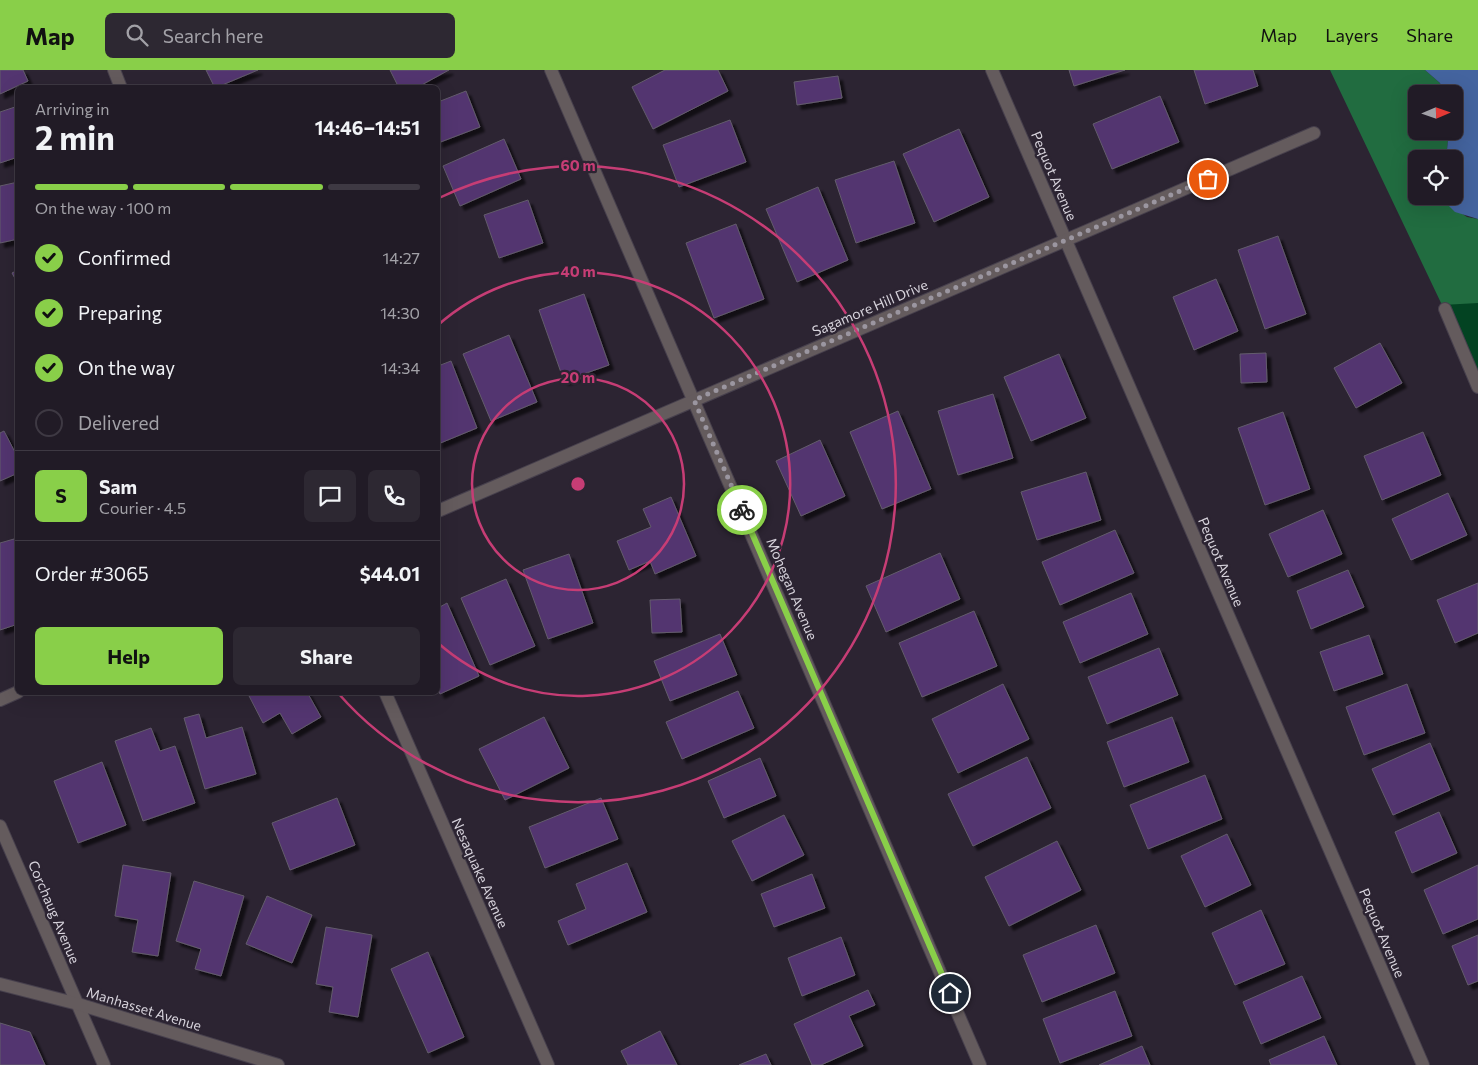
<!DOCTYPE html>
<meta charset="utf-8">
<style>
:root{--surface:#211b26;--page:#2d2832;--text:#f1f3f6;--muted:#a2a1a7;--line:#3e3943;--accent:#89cf49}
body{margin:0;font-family:Commissioner,sans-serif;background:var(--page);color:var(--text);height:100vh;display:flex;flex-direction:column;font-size:19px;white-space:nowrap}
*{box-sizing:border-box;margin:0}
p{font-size:16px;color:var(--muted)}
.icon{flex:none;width:28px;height:28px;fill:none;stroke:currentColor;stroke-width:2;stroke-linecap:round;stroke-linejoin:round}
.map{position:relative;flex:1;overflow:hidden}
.panel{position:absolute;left:15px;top:15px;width:425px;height:610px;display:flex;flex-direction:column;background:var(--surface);border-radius:8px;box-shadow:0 5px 20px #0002,0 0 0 1px var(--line)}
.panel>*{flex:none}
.needle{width:32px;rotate:88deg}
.controls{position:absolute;left:1408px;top:15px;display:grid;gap:10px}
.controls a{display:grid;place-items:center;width:55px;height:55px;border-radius:8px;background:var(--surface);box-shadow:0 5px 20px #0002,0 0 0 1px var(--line);font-size:25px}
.pin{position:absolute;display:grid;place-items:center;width:42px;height:42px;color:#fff;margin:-21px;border:2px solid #fff;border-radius:50%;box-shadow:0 1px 5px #0007}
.courier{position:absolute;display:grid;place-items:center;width:50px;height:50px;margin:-25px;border:4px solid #89cf49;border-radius:50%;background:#fff;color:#222;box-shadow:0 1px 6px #0007}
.head em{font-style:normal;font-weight:700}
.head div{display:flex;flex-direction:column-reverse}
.head{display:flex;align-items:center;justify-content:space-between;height:85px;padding:0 20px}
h1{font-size:32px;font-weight:700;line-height:38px}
.bar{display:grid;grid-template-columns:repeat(4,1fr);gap:8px 5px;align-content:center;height:60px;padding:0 20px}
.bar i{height:6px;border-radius:4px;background:var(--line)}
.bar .active{background:var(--accent)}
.bar p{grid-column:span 4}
.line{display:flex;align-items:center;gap:12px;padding:0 20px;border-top:1px solid var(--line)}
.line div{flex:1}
.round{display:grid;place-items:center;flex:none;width:52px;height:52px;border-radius:8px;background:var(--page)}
ol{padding:0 20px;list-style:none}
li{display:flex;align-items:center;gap:15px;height:55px}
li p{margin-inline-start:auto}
li .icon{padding:5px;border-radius:50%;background:var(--accent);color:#111;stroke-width:4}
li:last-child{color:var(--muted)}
li i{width:28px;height:28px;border:2px solid var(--line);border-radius:50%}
.cta{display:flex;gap:10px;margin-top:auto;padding:10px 20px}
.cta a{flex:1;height:58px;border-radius:8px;background:var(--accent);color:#111;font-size:20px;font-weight:700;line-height:58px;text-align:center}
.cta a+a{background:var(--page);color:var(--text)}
header{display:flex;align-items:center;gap:30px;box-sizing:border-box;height:70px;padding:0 25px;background:var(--accent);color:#111}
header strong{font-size:24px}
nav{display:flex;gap:28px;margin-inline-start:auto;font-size:18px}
.search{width:350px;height:45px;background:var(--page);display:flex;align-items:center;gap:12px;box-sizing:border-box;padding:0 18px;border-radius:8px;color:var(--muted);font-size:19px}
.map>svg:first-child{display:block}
.green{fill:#034322}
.forest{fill:#216c40}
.water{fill:#44649f}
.building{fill:#53346f;stroke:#635c6c;filter:url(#shadow)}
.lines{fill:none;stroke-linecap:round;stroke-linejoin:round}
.minor-casing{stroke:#47404d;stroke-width:14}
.tertiary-casing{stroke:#47404d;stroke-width:14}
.minor{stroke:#645b5d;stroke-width:12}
.tertiary{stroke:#645b5d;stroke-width:12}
.done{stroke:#9b96a0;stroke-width:5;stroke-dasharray:0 9}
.route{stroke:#89cf49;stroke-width:6}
.ring{fill:none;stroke:#c63d75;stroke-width:2.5}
.labels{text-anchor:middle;stroke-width:4.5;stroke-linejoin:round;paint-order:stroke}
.street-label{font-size:14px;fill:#d7d3dc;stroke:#2c2432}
.centre{fill:#c63d75;stroke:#2c2432;stroke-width:2.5}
.ring-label{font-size:15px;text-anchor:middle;font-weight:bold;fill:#c63d75;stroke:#2c2432;stroke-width:4.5;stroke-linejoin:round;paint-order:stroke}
</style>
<header>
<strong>Map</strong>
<div class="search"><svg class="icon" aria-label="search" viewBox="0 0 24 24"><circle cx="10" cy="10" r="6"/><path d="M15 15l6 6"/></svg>Search here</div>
<nav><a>Map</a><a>Layers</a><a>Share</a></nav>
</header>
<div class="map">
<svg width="1478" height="995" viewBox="0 0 1478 995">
<defs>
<filter id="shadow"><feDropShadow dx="4.5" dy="4.5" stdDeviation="1" flood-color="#0009"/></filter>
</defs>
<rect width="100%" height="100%" fill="#2c2432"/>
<polygon class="green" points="1478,222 1478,318 1442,235"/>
<polygon class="forest" points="1330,0 1425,0 1440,13 1444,24 1416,24 1416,61 1449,61 1446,89 1416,89 1416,126 1445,126 1445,132 1467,147 1478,149 1478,233 1442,235"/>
<polygon class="water" points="1425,0 1478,0 1478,149 1455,142 1445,132 1445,126 1454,126 1454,89 1446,89 1449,61 1454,61 1454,24 1444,24 1440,13"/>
<g class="building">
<polygon points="0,0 23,0 28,11 0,24"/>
<polygon points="206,0 258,0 215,18"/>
<polygon points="390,0 449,0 416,18 399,18"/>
<polygon points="665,0 718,0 728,21 653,59 632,17"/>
<polygon points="1069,0 1125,0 1074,16"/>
<polygon points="1194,0 1253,0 1258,16 1205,34"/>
<polygon points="838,6 842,28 797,35 794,12"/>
<polygon points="466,21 480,57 438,73 438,32"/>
<polygon points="1160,26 1179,72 1112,99 1093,54"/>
<polygon points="18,36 18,87 0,93 0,42"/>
<polygon points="730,50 746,92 679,117 663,75"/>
<polygon points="959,59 989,127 934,152 903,84"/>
<polygon points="504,69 521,109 460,136 443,96"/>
<polygon points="894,91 915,153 856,173 835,110"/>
<polygon points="18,112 18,169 0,173 0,116"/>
<polygon points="818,117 848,190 797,212 766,139"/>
<polygon points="528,130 543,173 499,188 484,145"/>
<polygon points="736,154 764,229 714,248 686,173"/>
<polygon points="1278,166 1306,244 1265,259 1238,180"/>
<polygon points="18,200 18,214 12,203"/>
<polygon points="1216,209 1238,261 1194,280 1173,227"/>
<polygon points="584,224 609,295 564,311 539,240"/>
<polygon points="509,265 537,332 491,351 463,284"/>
<polygon points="1380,273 1402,313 1356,338 1334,298"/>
<polygon points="1266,283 1267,312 1241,313 1240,284"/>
<polygon points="1059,284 1086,348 1031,371 1004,307"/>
<polygon points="451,291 477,358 438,374 438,296"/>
<polygon points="993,324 1013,388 958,405 938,341"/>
<polygon points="898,341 931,419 882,439 850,362"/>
<polygon points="1283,342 1310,419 1265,435 1238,358"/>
<polygon points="4,361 18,388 18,403 0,411 0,363"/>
<polygon points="1423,362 1441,405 1382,430 1364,386"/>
<polygon points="820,370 845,426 801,446 776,391"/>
<polygon points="1086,402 1101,450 1037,470 1021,422"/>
<polygon points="1448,423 1467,465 1411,490 1392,449"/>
<polygon points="671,427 696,486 655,504 650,491 629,500 617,471 651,457 643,439"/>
<polygon points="1323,440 1342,484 1288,507 1269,464"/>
<polygon points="1115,460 1134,503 1060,535 1042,492"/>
<polygon points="14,469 18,481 18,554 0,560 0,473"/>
<polygon points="940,483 960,529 886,562 866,516"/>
<polygon points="569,484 593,553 548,569 523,500"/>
<polygon points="1348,500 1364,537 1311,559 1297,521"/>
<polygon points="506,509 535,576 490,595 461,528"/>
<polygon points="1478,513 1478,563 1455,573 1437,530"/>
<polygon points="1131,523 1148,564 1080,593 1063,552"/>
<polygon points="680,529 682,562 652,563 650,530"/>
<polygon points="447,533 479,606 440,624 438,619 438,538"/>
<polygon points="974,541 997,596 922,627 899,573"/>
<polygon points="720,564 737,605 670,631 654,591"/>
<polygon points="1369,565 1383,604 1334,621 1320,582"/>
<polygon points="1159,578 1178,625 1107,654 1088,607"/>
<polygon points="1003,614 1029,669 958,703 932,649"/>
<polygon points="1407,614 1425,663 1364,685 1346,637"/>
<polygon points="738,621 754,658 682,689 666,652"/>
<polygon points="247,622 307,622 321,647 292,664 280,643 263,653"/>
<polygon points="199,644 206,668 242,657 256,704 205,719 184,648"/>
<polygon points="544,647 569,698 505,730 479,679"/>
<polygon points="1172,647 1189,692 1124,717 1107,672"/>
<polygon points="151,658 160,681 175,676 195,733 143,751 115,671"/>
<polygon points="1430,673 1450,720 1393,745 1372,699"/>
<polygon points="1027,687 1051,738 973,776 948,724"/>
<polygon points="760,688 776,726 724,748 708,711"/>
<polygon points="102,692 126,755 78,773 54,711"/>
<polygon points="1205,705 1222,749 1148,779 1130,735"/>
<polygon points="337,728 355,775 290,800 272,753"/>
<polygon points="601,728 618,769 545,798 529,757"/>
<polygon points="1439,742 1457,783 1412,803 1395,762"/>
<polygon points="784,745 804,785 752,811 732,771"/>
<polygon points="1227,764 1251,815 1205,837 1181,786"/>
<polygon points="1057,771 1081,820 1009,856 985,807"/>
<polygon points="627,793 647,842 568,875 558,851 586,839 576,814"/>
<polygon points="123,795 171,803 158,886 132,882 138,850 115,846"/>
<polygon points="1478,795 1478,849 1443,864 1424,820"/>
<polygon points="812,804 825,838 774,857 761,824"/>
<polygon points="194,811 244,826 221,906 195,899 201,879 176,871"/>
<polygon points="267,826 312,845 292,893 246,874"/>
<polygon points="1261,840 1285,894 1235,915 1212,863"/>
<polygon points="1096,855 1115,903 1042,932 1023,885"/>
<polygon points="326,857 372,865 358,947 329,942 333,917 316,914"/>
<polygon points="1478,865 1478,911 1468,915 1452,876"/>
<polygon points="841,867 855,905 802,926 788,888"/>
<polygon points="428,882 464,967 428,983 391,899"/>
<polygon points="1302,906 1321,948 1261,974 1243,932"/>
<polygon points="868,920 875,935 849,946 863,976 821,995 812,995 794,954"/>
<polygon points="1115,921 1132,966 1060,993 1043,949"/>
<polygon points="0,953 30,962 45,995 0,995"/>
<polygon points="660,961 677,995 628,995 621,981"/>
<polygon points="1324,966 1337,995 1271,995 1269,990"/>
<polygon points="1142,976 1150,995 1099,995"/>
<polygon points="766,984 771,995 739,995"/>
</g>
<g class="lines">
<g class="minor-casing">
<g id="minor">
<polyline points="114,0 121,18"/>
<polyline points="551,0 980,995"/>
<polyline points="992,0 1423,995"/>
<polyline points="1445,239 1478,317"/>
<polyline points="438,441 1314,63"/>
<polyline points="385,622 548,995"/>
<polyline points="0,630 18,622"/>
<polyline points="0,756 104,995"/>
</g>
</g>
<g class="tertiary-casing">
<polyline id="tertiary" points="0,914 78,934 278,995"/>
</g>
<use href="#minor" class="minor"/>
<use href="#tertiary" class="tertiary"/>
</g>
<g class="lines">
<polyline class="done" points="742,440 694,330 1208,109"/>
<polyline class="route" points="742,440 950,923"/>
</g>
<g class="ring">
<circle cx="578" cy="414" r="106"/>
<path d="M438 255A212 212 0 1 1 438 573"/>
<path d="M439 128A318 318 0 1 1 338 623"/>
</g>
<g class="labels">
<g class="street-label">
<text transform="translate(1054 106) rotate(67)" y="5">Pequot Avenue</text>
<text transform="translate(870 238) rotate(-23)" y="5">Sagamore Hill Drive</text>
<text transform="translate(1221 492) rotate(67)" y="5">Pequot Avenue</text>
<text transform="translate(792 519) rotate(67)" y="5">Mohegan Avenue</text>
<text transform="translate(480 803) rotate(66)" y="5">Nesaquake Avenue</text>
<text transform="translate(54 842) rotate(67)" y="5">Corchaug Avenue</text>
<text transform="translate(1382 863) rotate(67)" y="5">Pequot Avenue</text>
<text transform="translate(144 939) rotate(17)" y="5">Manhasset Avenue</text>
</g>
</g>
<circle cx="578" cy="414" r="8" class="centre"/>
<g class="ring-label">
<text x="578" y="101">60 m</text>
<text x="578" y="207">40 m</text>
<text x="578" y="313">20 m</text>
</g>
</svg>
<div class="controls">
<a><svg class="needle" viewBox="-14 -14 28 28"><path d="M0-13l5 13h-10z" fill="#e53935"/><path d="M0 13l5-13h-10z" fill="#a2a1a7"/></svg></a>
<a><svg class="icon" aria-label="locate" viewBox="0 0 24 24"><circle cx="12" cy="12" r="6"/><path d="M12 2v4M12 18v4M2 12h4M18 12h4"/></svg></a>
</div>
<div class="pin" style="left:1208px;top:109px;background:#ea580c"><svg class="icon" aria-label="bag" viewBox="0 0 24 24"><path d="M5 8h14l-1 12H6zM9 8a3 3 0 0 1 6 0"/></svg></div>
<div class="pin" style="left:950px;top:923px;background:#1f2937"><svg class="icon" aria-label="home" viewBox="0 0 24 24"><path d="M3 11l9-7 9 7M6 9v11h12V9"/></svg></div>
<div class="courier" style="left:742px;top:440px"><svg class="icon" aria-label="bike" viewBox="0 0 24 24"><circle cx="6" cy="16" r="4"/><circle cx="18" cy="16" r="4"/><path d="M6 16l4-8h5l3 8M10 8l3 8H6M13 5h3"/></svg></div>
<section class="panel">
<div class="head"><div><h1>2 min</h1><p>Arriving in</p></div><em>14:46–14:51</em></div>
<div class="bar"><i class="active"></i><i class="active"></i><i class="active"></i><i></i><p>On the way · 100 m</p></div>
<ol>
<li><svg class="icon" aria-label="check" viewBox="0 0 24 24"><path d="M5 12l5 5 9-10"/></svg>Confirmed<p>14:27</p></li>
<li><svg class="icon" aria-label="check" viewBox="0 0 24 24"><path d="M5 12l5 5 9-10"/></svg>Preparing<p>14:30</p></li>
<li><svg class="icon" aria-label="check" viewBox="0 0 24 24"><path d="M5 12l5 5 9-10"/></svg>On the way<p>14:34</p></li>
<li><i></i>Delivered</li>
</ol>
<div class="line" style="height:90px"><b class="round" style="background:var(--accent);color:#111">S</b><div><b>Sam</b><p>Courier · 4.5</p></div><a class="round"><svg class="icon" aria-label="chat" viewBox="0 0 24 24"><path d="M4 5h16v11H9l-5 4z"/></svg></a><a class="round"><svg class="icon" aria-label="phone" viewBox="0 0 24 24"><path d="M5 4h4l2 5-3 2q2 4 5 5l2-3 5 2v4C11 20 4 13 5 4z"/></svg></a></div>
<div class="line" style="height:65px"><div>Order #3065</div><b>$44.01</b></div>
<div class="cta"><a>Help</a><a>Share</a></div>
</section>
</div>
